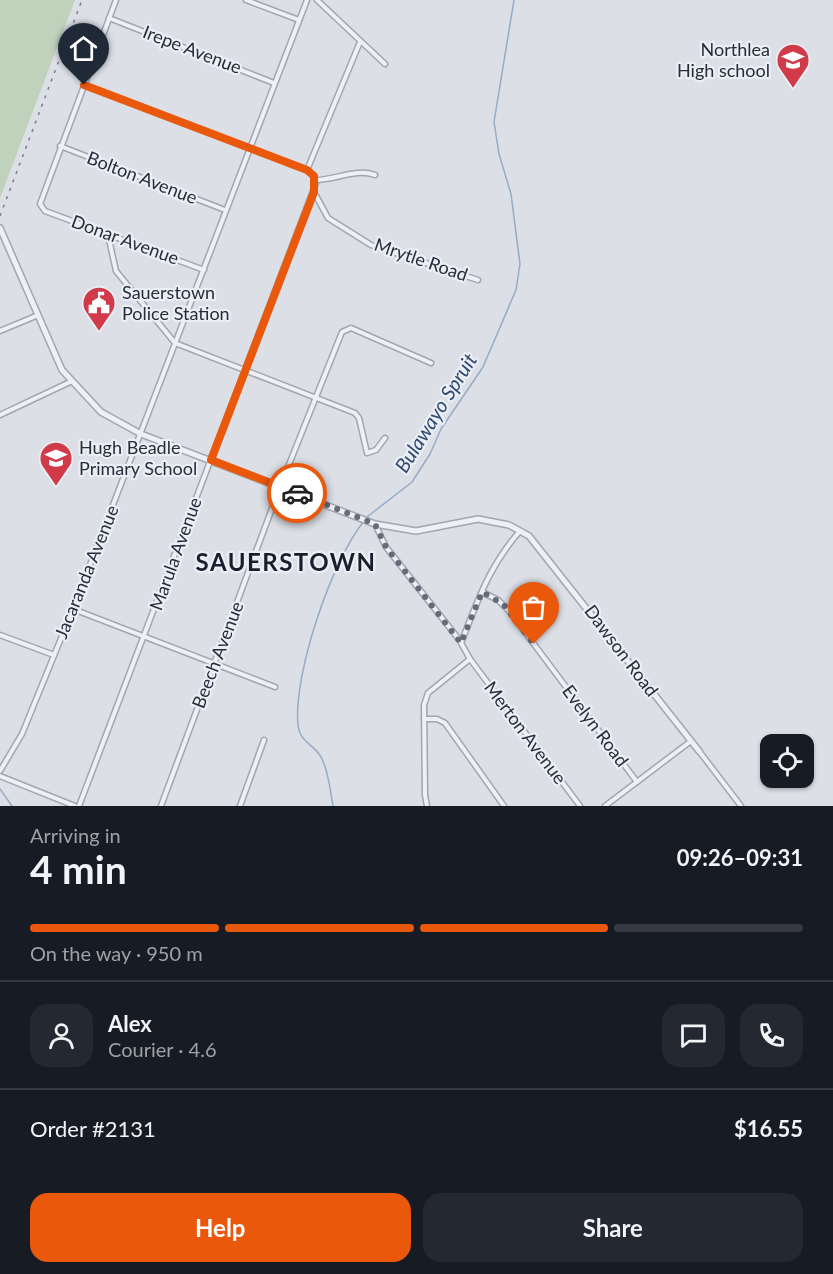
<!DOCTYPE html>
<meta charset="utf-8">
<style>
:root{--surface:#171b24;--page:#242831;--text:#f1f3f6;--muted:#9ea1a6;--line:#363941;--accent:#ea580c}
body{margin:0;font-family:Lato,sans-serif;background:var(--page);color:var(--text);height:100vh;display:flex;flex-direction:column;font-size:22px;white-space:nowrap}
*{box-sizing:border-box;margin:0}
p{font-size:20px;color:var(--muted)}
.icon{flex:none;width:33px;height:33px;fill:none;stroke:currentColor;stroke-width:2;stroke-linecap:round;stroke-linejoin:round}
.map{position:relative;height:806px;overflow:hidden}
.panel{display:flex;flex-direction:column;background:var(--surface);flex:1}
.panel>*{flex:none}
.fabs{position:absolute;left:760px;top:734px;display:grid;gap:12px}
.fabs a{display:grid;place-items:center;width:54px;height:54px;border-radius:12px;background:var(--surface);box-shadow:0 2px 4px #0004;font-size:30px}
.pin{position:absolute;display:grid;place-items:center;width:51px;height:51px;color:#fff;margin:-62px -26px;border-radius:50% 50% 50% 0;rotate:-45deg;box-shadow:0 0 6px #0007}
.pin .icon{rotate:45deg}
.courier{position:absolute;display:grid;place-items:center;width:60px;height:60px;margin:-30px;border:4px solid #ea580c;border-radius:50%;background:#fff;color:#222;box-shadow:0 2px 8px #0007}
.headline em{font-style:normal;font-weight:700}
.headline div{display:flex;flex-direction:column-reverse}
.headline{display:flex;align-items:center;justify-content:space-between;height:102px;padding:0 30px}
h1{font-size:39px;font-weight:700;line-height:45px}
.bar{display:grid;grid-template-columns:repeat(4,1fr);gap:9px 6px;align-content:center;height:72px;padding:0 30px}
.bar i{height:8px;border-radius:4px;background:var(--line)}
.bar .active{background:var(--accent)}
.bar p{grid-column:span 4}
.line{display:flex;align-items:center;gap:15px;padding:0 30px;border-top:2px solid var(--line)}
.line div{flex:1}
.round{display:grid;place-items:center;flex:none;width:63px;height:63px;border-radius:18px;background:var(--page)}
.cta{display:flex;gap:12px;margin-top:auto;padding:12px 30px}
.cta a{flex:1;height:69px;border-radius:18px;background:var(--accent);color:#fff;font-size:24px;font-weight:700;line-height:69px;text-align:center}
.cta a+a{background:var(--page);color:var(--text)}
.map>svg:first-child{display:block}
.green{fill:#c0d1bc}
.lines{fill:none;stroke-linecap:round;stroke-linejoin:round}
.stream{stroke:#95abc8;stroke-width:1.5}
.minor-casing{stroke:#a1a6b0;stroke-width:7}
.tertiary-casing{stroke:#a1a6b0;stroke-width:8}
.minor{stroke:#eef0f5;stroke-width:4}
.tertiary{stroke:#eef0f5;stroke-width:5}
.rail{stroke:#757e90;stroke-width:1.5;stroke-dasharray:3 6;stroke-linecap:butt}
.done{stroke:#656b78;stroke-width:6;stroke-dasharray:0 10.8}
.route{stroke:#ea580c;stroke-width:8}
.labels{text-anchor:middle;stroke-width:4.5;stroke-linejoin:round;paint-order:stroke}
.street-label{font-size:18px;fill:#252d3d;stroke:#ebeef4}
.poi-label{font-size:18px;fill:#252d3d;stroke:#ebeef4;text-anchor:start}
.water-label{font-size:20px;font-style:italic;fill:#2f4972;stroke:#ebeef4}
.district-label{font-size:24px;font-weight:bold;letter-spacing:1.5px;fill:#181e2d;stroke:#ebeef4}
</style>
<div class="map">
<svg width="833" height="806" viewBox="0 0 833 806">
<rect width="100%" height="100%" fill="#dcdfe6"/>
<polygon class="green" points="0,0 75,0 0,198"/>
<g class="lines">
<g class="stream">
<polyline points="367,517 412,482 430,454 441,429 483,367 516,290 520,264 511,194 499,154 494,122 514,0"/>
<polyline points="0,789 12,806"/>
<path d="M333,806C330,791 329,771 321,757C314,744 300,743 298,725C293,674 332,560 364,521"/>
</g>
<g class="minor-casing">
<g id="minor">
<polyline points="116,0 40,204 45,211 204,270"/>
<polyline points="246,0 299,20"/>
<polyline points="317,0 385,64"/>
<polyline points="109,18 274,83"/>
<polyline points="60,146 225,210"/>
<polyline points="307,170 360,42"/>
<path d="M315,180C336,180 356,168 375,175"/>
<polyline points="314,192 328,218 371,245 478,280"/>
<polyline points="108,235 116,271 175,343 355,413 359,418 367,453 376,450 385,438"/>
<polyline points="0,331 36,316"/>
<polyline points="0,415 70,382"/>
<polyline points="375,524 386,547 461,642"/>
<path d="M520,531C489,566 478,600 461,643L470,659L580,806"/>
<polyline points="482,592 498,600 510,612 637,782"/>
<polyline points="73,609 275,687"/>
<polyline points="0,635 54,655"/>
<polyline points="424,719 437,719 445,723 504,806"/>
<polyline points="699,751 741,806"/>
<polyline points="0,771 22,734 73,609 307,0"/>
<polyline points="0,776 75,806"/>
<polyline points="79,806 316,183 314,176 307,170 84,85"/>
<polyline points="161,806 280,487 342,332 351,328 431,363"/>
<polyline points="240,806 264,740"/>
<polyline points="427,806 425,795 424,705 428,693 470,659"/>
<polyline points="605,806 691,741"/>
</g>
</g>
<g class="tertiary-casing">
<polyline id="tertiary" points="0,228 62,370 101,412 141,434 375,524 416,531 478,519 509,525 529,536 699,751"/>
</g>
<use href="#minor" class="minor"/>
<use href="#tertiary" class="tertiary"/>
<polyline class="rail" points="0,216 82,0"/>
</g>
<g class="lines">
<polyline class="done" points="297,493 375,524 386,547 461,643 482,592 503,604 534,644"/>
<polyline class="route" points="84,85 307,170 314,176 314,192 211,460 297,493"/>
</g>
<defs>
<g id="school-pin" transform="scale(1.725)"><path d="M0 17L-7.5 6A9.5 9.5 0 1 1 7.5 6Z" fill="#d13b49" stroke="#ebeef4"/><path d="M0-5L7-2L0 1L-7-2ZM-4 1L0 2.5L4 1V4Q0 6-4 4Z" fill="#fff"/></g>
<g id="civic-pin" transform="scale(1.725)"><path d="M0 17L-7.5 6A9.5 9.5 0 1 1 7.5 6Z" fill="#d13b49" stroke="#ebeef4"/><path d="M-.6-6.5H3V-4.5H.6V-3L4-1V1h2V6H-6V1h2V-1L-.6-3ZM-1.2 2.5V6h2.4V2.5Z" fill="#fff"/></g>
</defs>
<g fill-rule="evenodd">
<use href="#school-pin" x="793" y="60"/>
<use href="#civic-pin" x="99" y="303"/>
<use href="#school-pin" x="56" y="458"/>
</g>
<g class="labels">
<g class="street-label">
<text transform="translate(192 50) rotate(21)" y="6">Irepe Avenue</text>
<text transform="translate(142 178) rotate(21)" y="6">Bolton Avenue</text>
<text transform="translate(125 240) rotate(20)" y="6">Donar Avenue</text>
<text transform="translate(421 260) rotate(19)" y="6">Mrytle Road</text>
<text transform="translate(176 554) rotate(-70)" y="6">Marula Avenue</text>
<text transform="translate(87 572) rotate(-68)" y="6">Jacaranda Avenue</text>
<text transform="translate(621 651) rotate(53)" y="6">Dawson Road</text>
<text transform="translate(218 655) rotate(-69)" y="6">Beech Avenue</text>
<text transform="translate(595 726) rotate(53)" y="6">Evelyn Road</text>
<text transform="translate(525 733) rotate(53)" y="6">Merton Avenue</text>
</g>
<g class="poi-label">
<text x="770" y="56" text-anchor="end">Northlea<tspan x="770" dy="21">High school</tspan></text>
<text x="122" y="299">Sauerstown<tspan x="122" dy="21">Police Station</tspan></text>
<text x="79" y="454">Hugh Beadle<tspan x="79" dy="21">Primary School</tspan></text>
</g>
<g class="water-label">
<text transform="translate(436 413) rotate(-58)" y="7">Bulawayo Spruit</text>
</g>
<g class="district-label">
<text x="286" y="571">SAUERSTOWN</text>
</g>
</g>
</svg>
<div class="fabs">
<a><svg class="icon" aria-label="locate" viewBox="0 0 24 24"><circle cx="12" cy="12" r="6"/><path d="M12 2v4M12 18v4M2 12h4M18 12h4"/></svg></a>
</div>
<div class="pin" style="left:534px;top:644px;background:#ea580c"><svg class="icon" aria-label="bag" viewBox="0 0 24 24"><path d="M5 8h14l-1 12H6zM9 8a3 3 0 0 1 6 0"/></svg></div>
<div class="pin" style="left:84px;top:85px;background:#1f2937"><svg class="icon" aria-label="home" viewBox="0 0 24 24"><path d="M3 11l9-7 9 7M6 9v11h12V9"/></svg></div>
<div class="courier" style="left:297px;top:493px"><svg class="icon" aria-label="car" viewBox="0 0 24 24"><path d="M5 17H2v-5l4-1 3-4h7l3 4 3 1v5h-3M9 17h6M6 11h13"/><circle cx="7" cy="17" r="2"/><circle cx="17" cy="17" r="2"/></svg></div>
</div>
<section class="panel">
<div class="headline"><div><h1>4 min</h1><p>Arriving in</p></div><em>09:26–09:31</em></div>
<div class="bar"><i class="active"></i><i class="active"></i><i class="active"></i><i></i><p>On the way · 950 m</p></div>
<div class="line" style="height:108px"><a class="round"><svg class="icon" aria-label="person" viewBox="0 0 24 24"><circle cx="12" cy="8" r="4"/><path d="M4 21q1-7 8-7t8 7"/></svg></a><div><b>Alex</b><p>Courier · 4.6</p></div><a class="round"><svg class="icon" aria-label="chat" viewBox="0 0 24 24"><path d="M4 5h16v11H9l-5 4z"/></svg></a><a class="round"><svg class="icon" aria-label="phone" viewBox="0 0 24 24"><path d="M5 4h4l2 5-3 2q2 4 5 5l2-3 5 2v4C11 20 4 13 5 4z"/></svg></a></div>
<div class="line" style="height:78px"><div>Order #2131</div><b>$16.55</b></div>
<div class="cta"><a>Help</a><a>Share</a></div>
</section>
